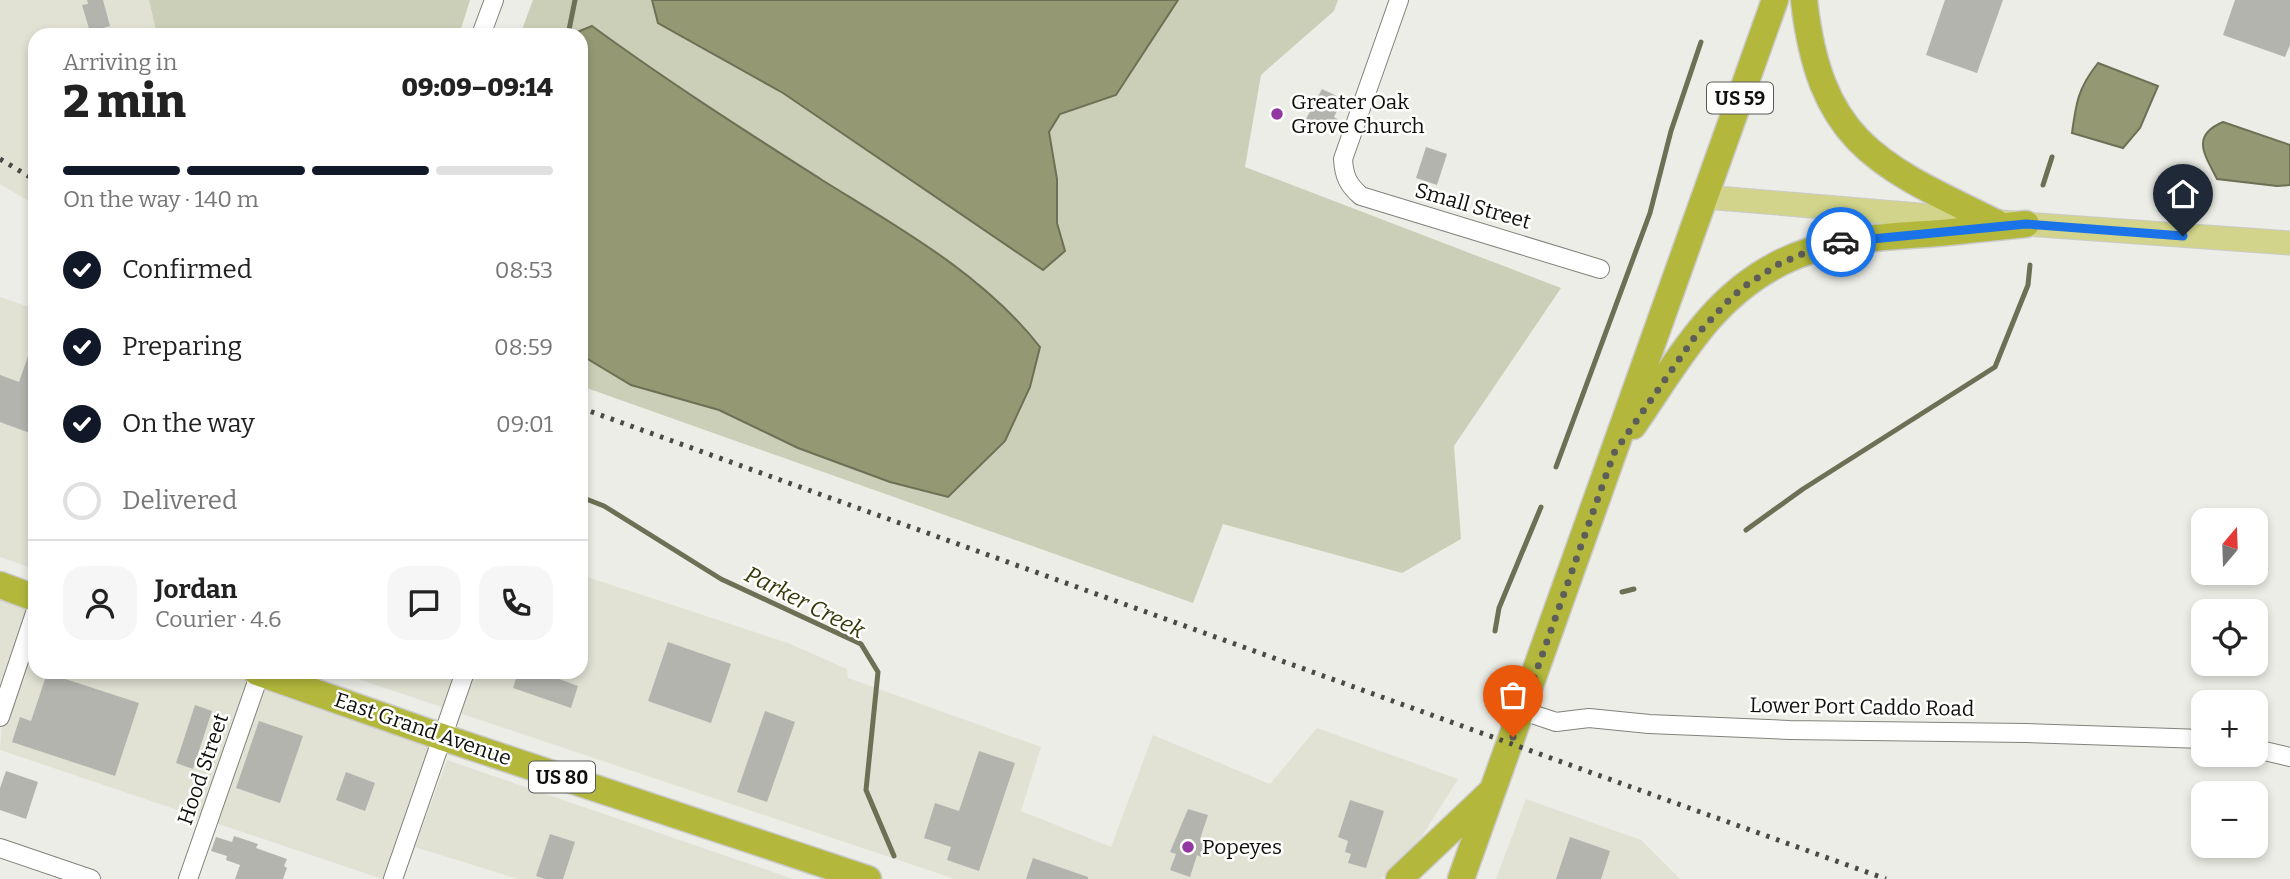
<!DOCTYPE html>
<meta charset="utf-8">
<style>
:root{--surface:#fff;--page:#f6f6f6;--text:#222;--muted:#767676;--line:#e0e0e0;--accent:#111827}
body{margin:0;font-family:Bitter,serif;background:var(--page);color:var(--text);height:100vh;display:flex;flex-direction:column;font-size:26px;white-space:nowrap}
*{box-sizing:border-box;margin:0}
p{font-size:23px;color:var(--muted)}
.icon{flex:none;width:38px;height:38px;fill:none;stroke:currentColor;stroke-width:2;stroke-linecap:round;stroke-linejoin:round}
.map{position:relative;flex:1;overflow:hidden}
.side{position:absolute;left:28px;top:28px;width:560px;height:651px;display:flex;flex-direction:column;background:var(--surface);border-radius:21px;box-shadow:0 4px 10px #0003}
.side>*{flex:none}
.needle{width:46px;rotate:19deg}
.fabs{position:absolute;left:2191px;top:508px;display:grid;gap:14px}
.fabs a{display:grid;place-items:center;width:77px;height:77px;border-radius:14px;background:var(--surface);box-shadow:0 4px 10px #0003;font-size:35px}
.pin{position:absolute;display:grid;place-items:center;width:60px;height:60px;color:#fff;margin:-72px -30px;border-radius:50% 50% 50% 0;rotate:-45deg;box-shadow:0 0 7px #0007}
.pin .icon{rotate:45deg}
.courier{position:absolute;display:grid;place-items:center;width:70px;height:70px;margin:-35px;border:5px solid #1a73e8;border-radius:50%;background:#fff;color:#222;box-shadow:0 2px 9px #0007}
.head em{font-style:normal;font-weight:800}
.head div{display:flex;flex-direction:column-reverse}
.head{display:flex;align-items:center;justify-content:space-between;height:119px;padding:0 35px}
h1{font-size:46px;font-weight:800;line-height:52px}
.bar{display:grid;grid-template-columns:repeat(4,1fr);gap:10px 7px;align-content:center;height:84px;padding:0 35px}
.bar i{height:9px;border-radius:5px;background:var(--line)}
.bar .on{background:var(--accent)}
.bar p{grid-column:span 4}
.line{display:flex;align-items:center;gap:18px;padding:0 35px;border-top:2px solid var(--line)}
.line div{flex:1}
.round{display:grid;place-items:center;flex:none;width:74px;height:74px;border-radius:21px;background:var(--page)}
ol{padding:0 35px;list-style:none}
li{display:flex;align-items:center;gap:21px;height:77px}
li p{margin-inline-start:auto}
li .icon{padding:7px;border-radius:50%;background:var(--accent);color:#fff;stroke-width:4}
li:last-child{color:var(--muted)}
li i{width:38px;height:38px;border:4px solid var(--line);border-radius:50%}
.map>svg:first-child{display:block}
.built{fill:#e1e2d4}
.green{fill:#cccfb7}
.water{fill:#959973;stroke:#6d7055;stroke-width:2}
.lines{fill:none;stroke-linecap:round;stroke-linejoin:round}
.stream{stroke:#6d7055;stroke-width:5}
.building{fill:#b3b4ae}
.minor-casing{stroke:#81827c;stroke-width:20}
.major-casing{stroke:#cacaca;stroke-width:25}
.highway-casing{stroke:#cacaca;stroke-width:29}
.minor{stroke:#fff;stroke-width:18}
.major{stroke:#d1d48a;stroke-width:23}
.highway{stroke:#b3b83c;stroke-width:26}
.rail{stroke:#494946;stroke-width:5;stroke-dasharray:3.5 7;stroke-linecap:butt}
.done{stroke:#5d5d5a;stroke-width:7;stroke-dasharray:0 12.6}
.route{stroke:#1a73e8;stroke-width:9}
.poi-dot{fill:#9338a2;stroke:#fffffe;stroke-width:2.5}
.labels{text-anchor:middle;stroke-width:5;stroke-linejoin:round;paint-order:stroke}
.shield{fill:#fffffe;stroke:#585856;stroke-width:2}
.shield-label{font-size:19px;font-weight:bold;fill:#10100e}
.poi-label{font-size:21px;fill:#10100e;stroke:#fffffe;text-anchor:start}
.street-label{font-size:21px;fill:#10100e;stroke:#fffffe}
.water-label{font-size:23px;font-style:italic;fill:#373909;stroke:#fffffe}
</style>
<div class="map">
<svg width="2290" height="879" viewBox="0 0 2290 879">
<rect width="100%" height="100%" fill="#ecede6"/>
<g class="built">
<polygon points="0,0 149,0 157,35 35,35 35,205 0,184"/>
<polygon points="0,297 35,309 35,569 0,557"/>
<polygon points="581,575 788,643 847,669 848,678 1041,747 1021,811 1111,847 1153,735 1270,784 1317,728 1458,779 1407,860 1381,879 955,879 337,672 581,672"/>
<polygon points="0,594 35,606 35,672 230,672 443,744 398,879 382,879 0,750 2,721 0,720"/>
<polygon points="447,760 793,879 518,879 415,847"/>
<polygon points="1526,799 1641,840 1680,879 1496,879"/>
</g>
<g class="green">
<polygon points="149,0 470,0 459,35 157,35"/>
<path d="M533,0H651L658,23L1065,251L1057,223V179L1049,132L1060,114L1117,95L1178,0H1338L1334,11L1261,75L1245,167L1561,288L1454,446L1461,539L1402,573L1223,524L1193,603L581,386V355L632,385L719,410L798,448L979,283C851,196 717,118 593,26L570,35H520Z"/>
</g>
<g class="water">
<polygon points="652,0 1178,0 1116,95 1060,114 1049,132 1057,179 1057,223 1065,251 1043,270 783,93 658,23"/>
<path d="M592,26C667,81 744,130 822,180C899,228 983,274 1040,347L1030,387L1005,441L948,497L890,482L798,448L719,410L631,385L581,355V35H570Z"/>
<path d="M2098,63L2158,86L2140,128L2123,148L2072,133C2076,103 2078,88 2098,63Z"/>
<path d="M2223,122L2290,145V185L2277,186L2217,179C2205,155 2190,136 2223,122Z"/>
</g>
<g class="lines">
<g class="stream">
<polyline points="568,35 575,0"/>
<polyline points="2043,185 2052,157"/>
<polyline points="1556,467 1650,213 1671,131 1701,42"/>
<polyline points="581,497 604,506 721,579 861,644 878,672 866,790 894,856"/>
<polyline points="1746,530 1803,489 1995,367 2028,285 2030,265"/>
<polyline points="1622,592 1634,589"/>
<polyline points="1495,631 1499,608 1541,507"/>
</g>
</g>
<g class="building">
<polygon points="87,0 103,0 110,26 90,32 82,5 88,4"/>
<polygon points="1945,0 2003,0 1977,73 1926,55"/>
<polygon points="2235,0 2290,0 2290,45 2285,57 2223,35"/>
<polygon points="1322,89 1343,99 1334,117 1339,120 1333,133 1306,119"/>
<polygon points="1426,147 1447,154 1437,185 1416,178"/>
<polygon points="33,342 35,343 35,435 0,422 0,375 19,382"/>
<polygon points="668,642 731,664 711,723 648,701"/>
<polygon points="518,672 540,672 578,686 571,708 513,688"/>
<polygon points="47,673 139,703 115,776 12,742 20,717 31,721"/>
<polygon points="195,705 212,711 193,769 176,763"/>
<polygon points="765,711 795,722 767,802 737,792"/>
<polygon points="259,721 303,736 280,803 236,788"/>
<polygon points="979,751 1015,763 979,871 947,860 951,847 924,838 935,803 959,811"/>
<polygon points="6,771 38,782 26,819 0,810 0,788"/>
<polygon points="346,772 375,783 365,811 336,800"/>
<polygon points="1350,800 1384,811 1366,868 1348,863 1351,854 1345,852 1348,841 1338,837"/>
<polygon points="1188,809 1208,815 1200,839 1206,841 1201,857 1197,855 1190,877 1170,870 1176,854 1170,852"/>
<polygon points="550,834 575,842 563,879 545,879 536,876"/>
<polygon points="234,836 258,844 256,848 287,859 284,866 287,868 283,879 235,879 240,865 226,860 227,856 211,851 216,837 232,842"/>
<polygon points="1570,837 1610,851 1601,879 1556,879"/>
<polygon points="1033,858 1088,877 1088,879 1026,879"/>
</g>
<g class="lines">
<g class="minor-casing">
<g id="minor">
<path d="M1399,0L1343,159C1344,176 1348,185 1361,196L1600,269"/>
<polyline points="481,35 494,0"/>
<polyline points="1523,711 1556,722 1589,718 1649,724 1789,730 2026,733 2203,739"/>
<polyline points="0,717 35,613"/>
<polyline points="2256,749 2290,757"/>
<polyline points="0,848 91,879"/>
<polyline points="188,879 260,673"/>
<polyline points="393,879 465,672"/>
</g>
</g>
<g class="major-casing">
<polyline id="major" points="1705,197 2026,224 2290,243"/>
</g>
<g class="highway-casing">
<g id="highway">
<path d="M1804,0C1820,142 1877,165 1995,222"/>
<path d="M1633,426C1658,390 1681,351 1710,318C1773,247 1838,239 1926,234C1959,232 1993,227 2026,224"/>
<polyline points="0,585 35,598"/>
<polyline points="257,672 442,737 868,879"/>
<polyline points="1399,879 1490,793"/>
<polyline points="1461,879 1775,0"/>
</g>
</g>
<use href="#minor" class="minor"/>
<use href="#major" class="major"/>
<use href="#highway" class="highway"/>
<g class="rail">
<polyline points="0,159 35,180"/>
<polyline points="581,408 1886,879"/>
</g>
</g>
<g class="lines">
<polyline class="done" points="1513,737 1614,453 1694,338 1726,303 1742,288 1777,265 1818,247 1841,242"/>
<polyline class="route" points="1841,242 2026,224 2183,236"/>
</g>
<g class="poi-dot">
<circle cx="1277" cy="114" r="7"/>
<circle cx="1188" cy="847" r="7"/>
</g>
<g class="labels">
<g class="shield">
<rect x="1707" y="82.5" width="66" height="31" rx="5"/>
<rect x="529" y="761.5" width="66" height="31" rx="5"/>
</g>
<g class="shield-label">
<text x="1740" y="105">US 59</text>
<text x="562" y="784">US 80</text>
</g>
<g class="poi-label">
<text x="1291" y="109">Greater Oak<tspan x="1291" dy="24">Grove Church</tspan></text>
<text x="1202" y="854">Popeyes</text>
</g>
<g class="street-label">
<text transform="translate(1473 206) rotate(16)" y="7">Small Street</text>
<text transform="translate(1862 707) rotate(1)" y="7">Lower Port Caddo Road</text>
<text transform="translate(423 729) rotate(19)" y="7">East Grand Avenue</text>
<text transform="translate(203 769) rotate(-71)" y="7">Hood Street</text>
</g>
<g class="water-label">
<text transform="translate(805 602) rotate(27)" y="8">Parker Creek</text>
</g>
</g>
</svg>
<div class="fabs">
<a><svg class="needle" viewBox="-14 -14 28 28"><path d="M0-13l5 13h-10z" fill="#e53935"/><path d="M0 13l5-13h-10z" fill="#767676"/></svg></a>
<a><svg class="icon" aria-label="locate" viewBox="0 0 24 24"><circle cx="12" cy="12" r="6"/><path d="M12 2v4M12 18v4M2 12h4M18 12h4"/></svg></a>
<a>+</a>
<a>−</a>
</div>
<div class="pin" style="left:1513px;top:737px;background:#ea580c"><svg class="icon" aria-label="bag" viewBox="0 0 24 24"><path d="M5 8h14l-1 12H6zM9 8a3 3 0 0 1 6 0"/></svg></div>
<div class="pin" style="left:2183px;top:236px;background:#1f2937"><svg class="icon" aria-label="home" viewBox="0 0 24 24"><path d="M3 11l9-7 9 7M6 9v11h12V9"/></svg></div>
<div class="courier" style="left:1841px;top:242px"><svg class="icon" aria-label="car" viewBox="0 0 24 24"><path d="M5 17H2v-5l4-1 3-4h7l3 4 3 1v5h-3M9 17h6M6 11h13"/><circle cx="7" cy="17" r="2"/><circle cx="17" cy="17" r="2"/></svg></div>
<section class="side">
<div class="head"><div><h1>2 min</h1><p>Arriving in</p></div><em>09:09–09:14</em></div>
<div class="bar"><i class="on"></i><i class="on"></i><i class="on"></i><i></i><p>On the way · 140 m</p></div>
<ol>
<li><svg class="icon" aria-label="check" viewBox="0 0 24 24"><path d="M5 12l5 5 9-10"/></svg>Confirmed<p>08:53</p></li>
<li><svg class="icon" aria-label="check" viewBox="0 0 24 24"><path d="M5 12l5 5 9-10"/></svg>Preparing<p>08:59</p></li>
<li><svg class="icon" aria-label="check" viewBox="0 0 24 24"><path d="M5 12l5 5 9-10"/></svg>On the way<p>09:01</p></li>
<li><i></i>Delivered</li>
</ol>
<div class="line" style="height:126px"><a class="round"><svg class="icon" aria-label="person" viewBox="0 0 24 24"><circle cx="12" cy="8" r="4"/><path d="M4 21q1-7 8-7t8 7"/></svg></a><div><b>Jordan</b><p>Courier · 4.6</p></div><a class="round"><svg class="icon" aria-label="chat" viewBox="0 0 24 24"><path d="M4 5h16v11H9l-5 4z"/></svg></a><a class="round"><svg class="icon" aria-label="phone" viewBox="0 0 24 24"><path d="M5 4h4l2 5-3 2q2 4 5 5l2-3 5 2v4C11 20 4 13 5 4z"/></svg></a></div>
</section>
</div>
